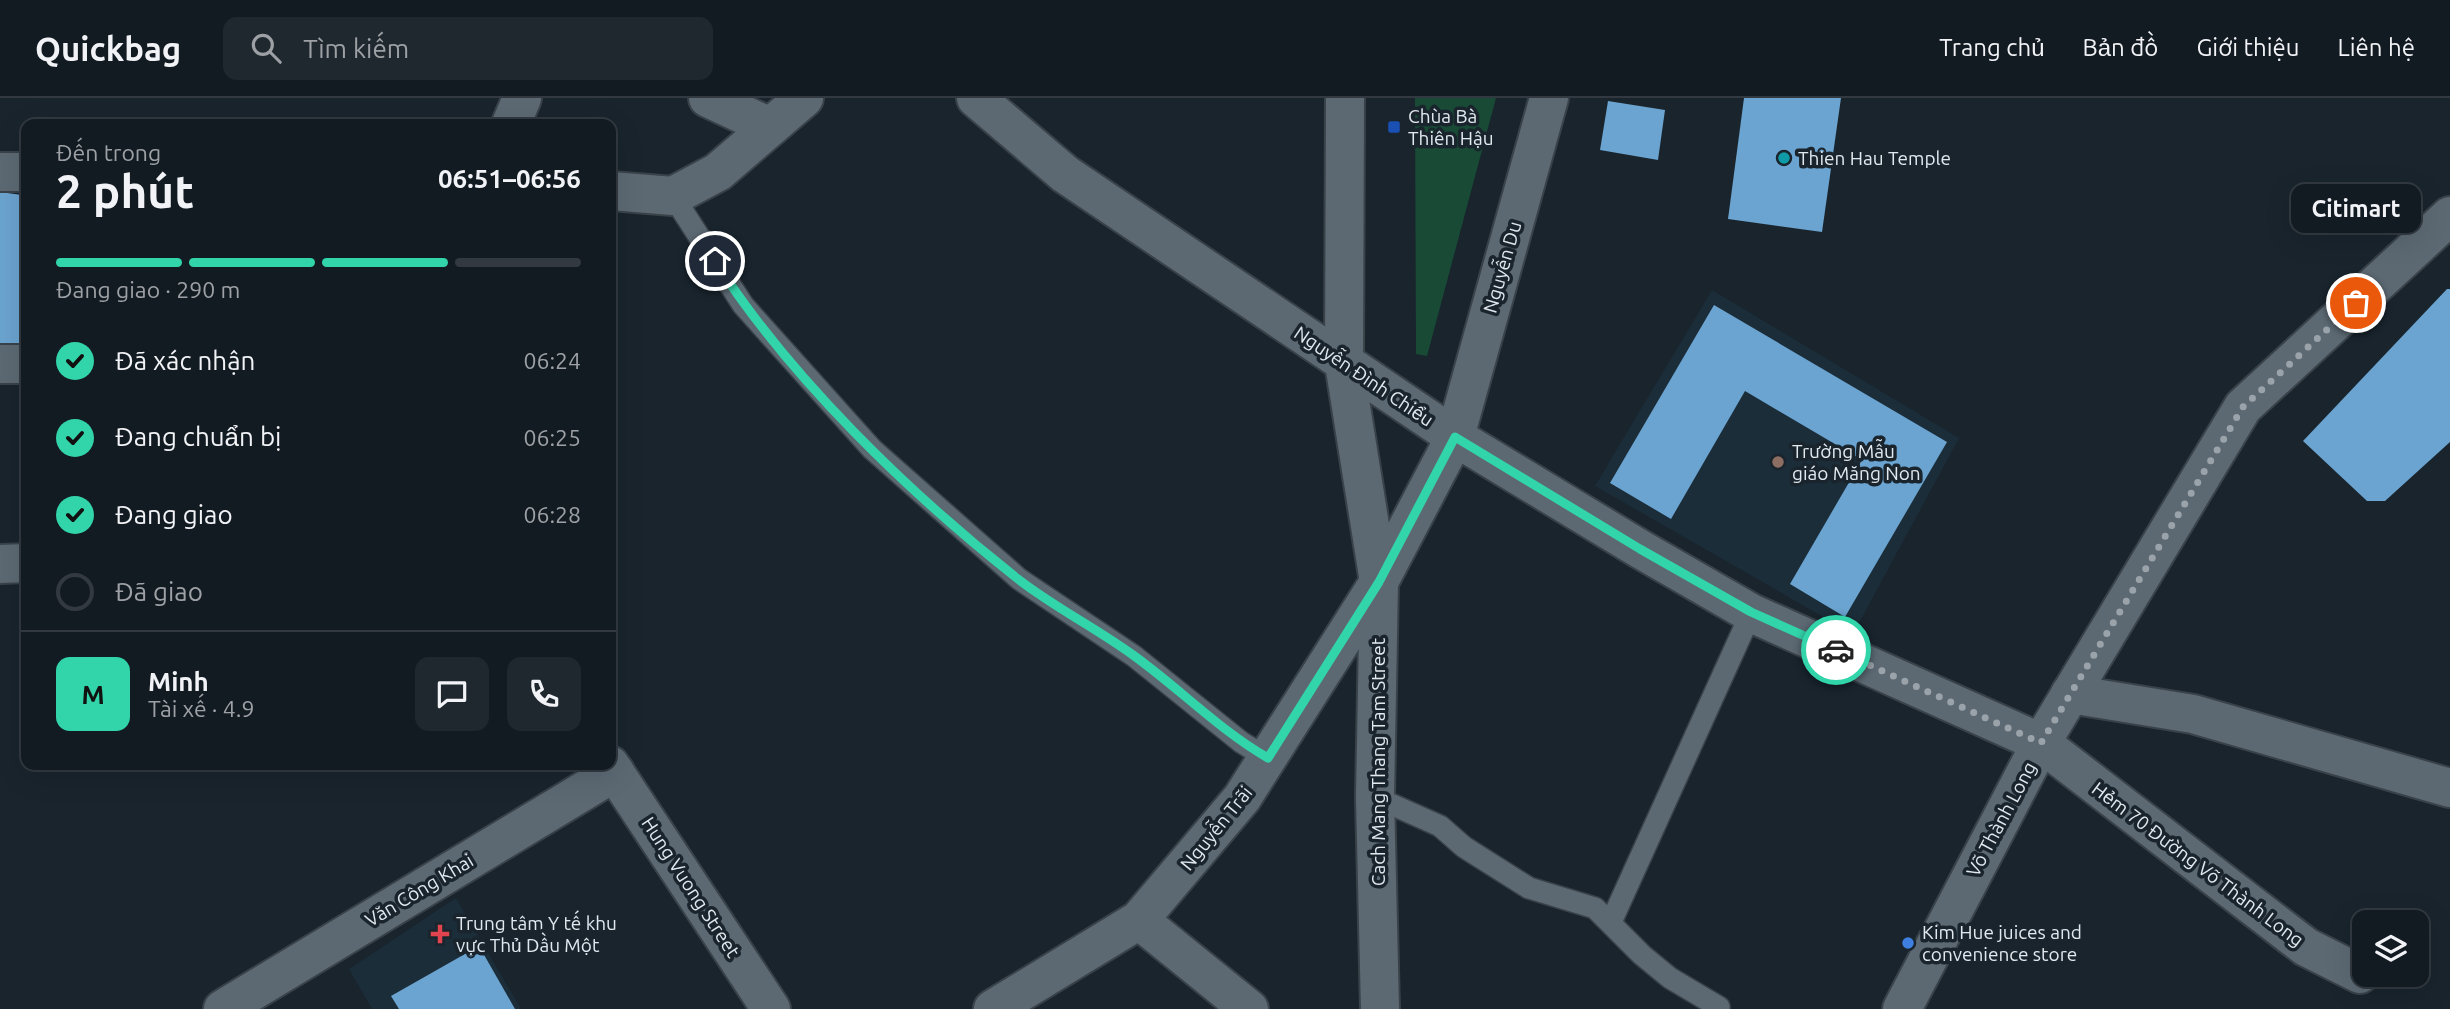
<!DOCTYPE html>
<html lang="vi">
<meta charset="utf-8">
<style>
:root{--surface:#131b22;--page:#20282f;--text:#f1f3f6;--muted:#9da1a5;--line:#323940;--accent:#32d4a9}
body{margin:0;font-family:Ubuntu,sans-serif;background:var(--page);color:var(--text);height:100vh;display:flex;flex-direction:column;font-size:26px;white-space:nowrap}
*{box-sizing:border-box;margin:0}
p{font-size:23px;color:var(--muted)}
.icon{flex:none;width:38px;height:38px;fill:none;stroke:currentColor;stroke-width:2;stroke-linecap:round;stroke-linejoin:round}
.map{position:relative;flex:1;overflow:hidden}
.side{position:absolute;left:21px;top:21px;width:595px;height:651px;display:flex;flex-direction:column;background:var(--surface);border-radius:14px;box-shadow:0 7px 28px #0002,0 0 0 2px var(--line)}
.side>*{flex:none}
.fabs{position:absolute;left:2352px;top:812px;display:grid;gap:14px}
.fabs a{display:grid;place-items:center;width:77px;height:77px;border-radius:14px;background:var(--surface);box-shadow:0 7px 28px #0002,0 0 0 2px var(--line);font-size:35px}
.pin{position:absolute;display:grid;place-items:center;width:60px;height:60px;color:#fff;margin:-30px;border:4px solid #fff;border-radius:50%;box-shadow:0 2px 7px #0007}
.courier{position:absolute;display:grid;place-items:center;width:70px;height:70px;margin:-35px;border:5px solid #32d4a9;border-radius:50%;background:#fff;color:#222;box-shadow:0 2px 9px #0007}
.bubble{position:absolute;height:49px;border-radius:14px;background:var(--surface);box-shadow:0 7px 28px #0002,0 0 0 2px var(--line);font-size:23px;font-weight:700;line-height:49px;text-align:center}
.head em{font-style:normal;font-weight:700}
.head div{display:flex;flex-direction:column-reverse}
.head{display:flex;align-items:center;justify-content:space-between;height:119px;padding:0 35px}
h1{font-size:46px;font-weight:700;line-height:52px}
.bar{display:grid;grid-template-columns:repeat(4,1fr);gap:10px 7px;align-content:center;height:84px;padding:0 35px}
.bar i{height:9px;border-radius:5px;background:var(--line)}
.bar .active{background:var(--accent)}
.bar p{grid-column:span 4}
.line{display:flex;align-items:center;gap:18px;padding:0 35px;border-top:2px solid var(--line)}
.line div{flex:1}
.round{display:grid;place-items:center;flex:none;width:74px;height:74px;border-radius:14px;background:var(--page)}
ol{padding:0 35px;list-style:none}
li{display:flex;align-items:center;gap:21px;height:77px}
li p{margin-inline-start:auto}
li .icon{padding:7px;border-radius:50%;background:var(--accent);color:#111;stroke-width:4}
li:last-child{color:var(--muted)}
li i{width:38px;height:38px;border:4px solid var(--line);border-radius:50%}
header{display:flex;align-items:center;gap:42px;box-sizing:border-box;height:98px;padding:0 35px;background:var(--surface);border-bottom:2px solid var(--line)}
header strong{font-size:33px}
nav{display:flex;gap:38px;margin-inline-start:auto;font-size:24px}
.search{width:490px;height:63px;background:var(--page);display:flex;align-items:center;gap:18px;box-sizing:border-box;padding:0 24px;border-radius:14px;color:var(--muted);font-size:26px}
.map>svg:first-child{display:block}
.built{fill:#1c2d3a}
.green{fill:#184a35}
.building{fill:#6ba4d0}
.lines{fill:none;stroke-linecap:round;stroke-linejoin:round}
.service-casing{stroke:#394249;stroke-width:24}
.minor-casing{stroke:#394249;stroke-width:42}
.tertiary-casing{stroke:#394249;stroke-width:42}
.secondary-casing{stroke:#394249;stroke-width:42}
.service{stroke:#5c6973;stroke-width:21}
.minor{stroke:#5c6973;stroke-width:38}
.tertiary{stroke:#5c6973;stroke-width:38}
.secondary{stroke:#5c6973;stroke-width:38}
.done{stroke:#9ba3aa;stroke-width:7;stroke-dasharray:0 12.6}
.route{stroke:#32d4a9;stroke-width:9}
.transit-dot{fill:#1a4fb4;stroke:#19242d;stroke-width:2.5}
.culture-dot{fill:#0f9aa8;stroke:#19242d;stroke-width:2.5}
.education-dot{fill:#8d6e63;stroke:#19242d;stroke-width:2.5}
.health-dot{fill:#e0444e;stroke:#19242d;stroke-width:2.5}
.shop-dot{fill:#3f7fe0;stroke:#19242d;stroke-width:2.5}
.labels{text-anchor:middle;stroke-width:7;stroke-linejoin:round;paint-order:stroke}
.poi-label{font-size:19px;fill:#e1e8ee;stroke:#19242d;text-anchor:start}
.street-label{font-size:19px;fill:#e1e8ee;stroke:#19242d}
</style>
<header>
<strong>Quickbag</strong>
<div class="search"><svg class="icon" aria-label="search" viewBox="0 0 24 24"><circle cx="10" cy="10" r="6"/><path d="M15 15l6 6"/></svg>Tìm kiếm</div>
<nav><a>Trang chủ</a><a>Bản đồ</a><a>Giới thiệu</a><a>Liên hệ</a></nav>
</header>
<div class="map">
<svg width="2450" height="911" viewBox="0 0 2450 911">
<rect width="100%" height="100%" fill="#19242d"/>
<g class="built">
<polygon points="1712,192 1959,340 1853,536 1595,388"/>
<polygon points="456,800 521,911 372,911 349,871"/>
</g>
<polygon class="green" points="1415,0 1496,0 1427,258 1416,256"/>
<g class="building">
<polygon points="1744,0 1841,0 1822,134 1728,121"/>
<polygon points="1608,3 1665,12 1658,62 1600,52"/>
<polygon points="0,94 22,97 26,198 22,252 0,252"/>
<polygon points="2447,191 2450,191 2450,344 2385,403 2367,403 2303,343"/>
<polygon points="1714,207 1947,344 1845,519 1790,486 1862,362 1745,293 1671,421 1610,385"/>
<polygon points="479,848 515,911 399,911 391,898"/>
</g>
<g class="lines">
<g class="service-casing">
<g id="service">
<polyline points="673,98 743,207 872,351 1019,481 1134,558 1241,644 1267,660"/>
<polyline points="1375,699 1440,728 1464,749 1529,790 1595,810 1642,857 1670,880 1719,909"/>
<polyline points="1611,824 1751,515"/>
</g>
</g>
<g class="minor-casing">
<g id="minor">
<polyline points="708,0 770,29"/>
<polyline points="976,0 1065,76 1455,339 1640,451 1751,515 2041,645 2306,849 2360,876"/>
<polyline points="511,26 522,0"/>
<polyline points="0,266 26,266"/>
<polyline points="0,466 26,465"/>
<polyline points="2070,596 2193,616 2450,690"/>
<polyline points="610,667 771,911"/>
<polyline points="1139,822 1249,911"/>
<polyline points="223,911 615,674"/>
<polyline points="993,911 1139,822 1242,700 1379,484 1455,339 1549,0"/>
<polyline points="1902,911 2041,645 2243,309 2450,118"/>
</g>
</g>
<g class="tertiary-casing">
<g id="tertiary">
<polyline points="0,74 26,74"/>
<polyline points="611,93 673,98 718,74 804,0"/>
</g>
</g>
<g class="secondary-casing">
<polyline id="secondary" points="1345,0 1344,265 1379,484 1375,699 1380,911"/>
</g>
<use href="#service" class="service"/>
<use href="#minor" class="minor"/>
<use href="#tertiary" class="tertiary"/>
<use href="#secondary" class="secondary"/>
</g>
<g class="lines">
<polyline class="done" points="1836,552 2041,645 2243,309 2356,205"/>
<path class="route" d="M715,163C790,280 909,395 1018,481C1054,509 1096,530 1133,557C1179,590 1218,631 1268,660L1379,484L1455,339L1640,451L1751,514L1836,552"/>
</g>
<rect class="transit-dot" x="1387" y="22" width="14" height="14" rx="3.5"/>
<circle class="culture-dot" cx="1784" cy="60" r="7"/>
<circle class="education-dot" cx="1778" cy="364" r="7"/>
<path class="health-dot" d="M436.5 825.5h7v7h7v7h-7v7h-7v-7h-7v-7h7z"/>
<circle class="shop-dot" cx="1908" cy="845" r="7"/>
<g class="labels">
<g class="poi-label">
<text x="1408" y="25">Chùa Bà<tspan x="1408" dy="22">Thiên Hậu</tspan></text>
<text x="1798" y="67">Thien Hau Temple</text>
<text x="1792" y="360">Trường Mẫu<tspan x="1792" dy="22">giáo Măng Non</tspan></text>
<text x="456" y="832">Trung tâm Y tế khu<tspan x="456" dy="22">vực Thủ Dầu Một</tspan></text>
<text x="1922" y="841">Kim Hue juices and<tspan x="1922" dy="22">convenience store</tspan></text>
</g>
<g class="street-label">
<text transform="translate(1502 169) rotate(-74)" y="7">Nguyễn Du</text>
<text transform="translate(1364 278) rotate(34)" y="7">Nguyễn Đình Chiểu</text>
<text transform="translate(1378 664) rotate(-90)" y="7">Cach Mang Thang Tam Street</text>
<text transform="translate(2001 721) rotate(-62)" y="7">Võ Thành Long</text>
<text transform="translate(1216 730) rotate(-51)" y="7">Nguyễn Trãi</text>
<text transform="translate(2198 766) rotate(37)" y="7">Hẻm 70 Đường Võ Thành Long</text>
<text transform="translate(691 789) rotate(57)" y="7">Hung Vuong Street</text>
<text transform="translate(419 792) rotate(-31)" y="7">Văn Công Khai</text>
</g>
</g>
</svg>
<div class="fabs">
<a><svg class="icon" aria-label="layers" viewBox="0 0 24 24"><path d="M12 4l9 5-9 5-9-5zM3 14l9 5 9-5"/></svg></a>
</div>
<div class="pin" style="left:2356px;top:205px;background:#ea580c"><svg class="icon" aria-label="bag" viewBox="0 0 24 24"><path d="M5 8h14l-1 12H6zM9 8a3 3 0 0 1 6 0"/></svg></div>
<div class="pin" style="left:715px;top:163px;background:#1f2937"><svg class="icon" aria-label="home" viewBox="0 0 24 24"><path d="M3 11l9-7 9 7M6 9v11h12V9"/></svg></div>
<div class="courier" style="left:1836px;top:552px"><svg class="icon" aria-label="car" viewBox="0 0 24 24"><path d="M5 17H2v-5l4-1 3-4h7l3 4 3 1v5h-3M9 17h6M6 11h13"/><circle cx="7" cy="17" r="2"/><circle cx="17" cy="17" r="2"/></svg></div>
<div class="bubble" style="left:2291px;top:86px;width:130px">Citimart</div>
<section class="side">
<div class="head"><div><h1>2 phút</h1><p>Đến trong</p></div><em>06:51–06:56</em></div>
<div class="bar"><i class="active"></i><i class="active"></i><i class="active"></i><i></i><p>Đang giao · 290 m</p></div>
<ol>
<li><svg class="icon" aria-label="check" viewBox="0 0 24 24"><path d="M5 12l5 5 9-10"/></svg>Đã xác nhận<p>06:24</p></li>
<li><svg class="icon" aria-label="check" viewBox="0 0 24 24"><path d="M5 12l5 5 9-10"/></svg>Đang chuẩn bị<p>06:25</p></li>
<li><svg class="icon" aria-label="check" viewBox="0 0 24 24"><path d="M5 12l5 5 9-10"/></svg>Đang giao<p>06:28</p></li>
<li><i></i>Đã giao</li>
</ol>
<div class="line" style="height:126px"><b class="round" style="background:var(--accent);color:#111">M</b><div><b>Minh</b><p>Tài xế · 4.9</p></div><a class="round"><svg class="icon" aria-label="chat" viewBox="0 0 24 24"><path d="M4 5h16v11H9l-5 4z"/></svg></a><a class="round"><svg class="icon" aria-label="phone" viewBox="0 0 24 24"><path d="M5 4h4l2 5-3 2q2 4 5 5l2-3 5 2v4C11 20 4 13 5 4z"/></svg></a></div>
</section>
</div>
